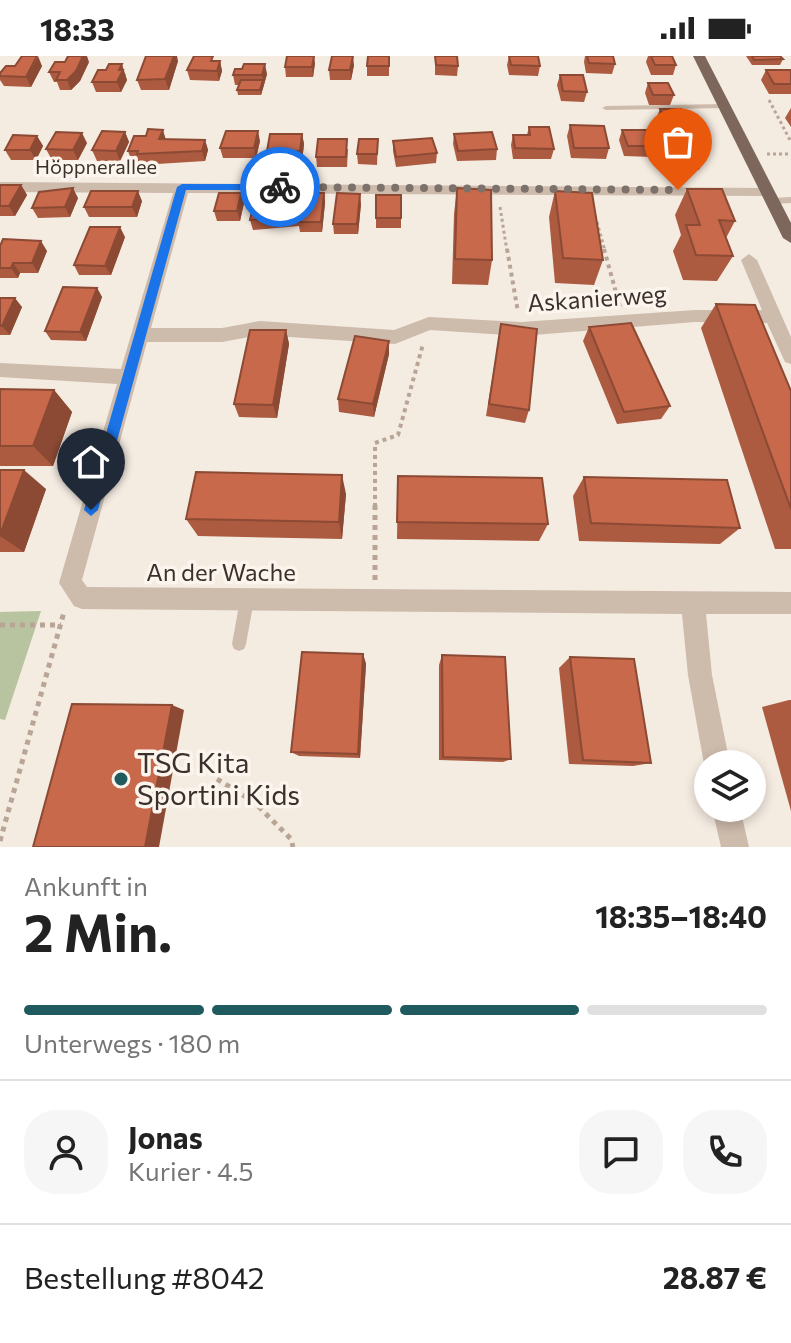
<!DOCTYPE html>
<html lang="de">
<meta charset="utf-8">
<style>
:root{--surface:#fff;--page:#f6f6f6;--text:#222;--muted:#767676;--line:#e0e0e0;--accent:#1f5a5e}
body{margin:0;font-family:Commissioner,sans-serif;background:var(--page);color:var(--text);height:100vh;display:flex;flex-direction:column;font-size:30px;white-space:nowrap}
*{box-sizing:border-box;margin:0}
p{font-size:26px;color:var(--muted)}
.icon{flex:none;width:44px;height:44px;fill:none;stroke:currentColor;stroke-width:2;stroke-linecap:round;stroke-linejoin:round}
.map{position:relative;height:791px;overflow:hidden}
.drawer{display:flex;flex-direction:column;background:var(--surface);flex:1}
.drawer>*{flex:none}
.controls{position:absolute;left:694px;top:694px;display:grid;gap:16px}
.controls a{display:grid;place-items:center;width:72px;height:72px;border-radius:50%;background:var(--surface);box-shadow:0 4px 12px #0003;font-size:40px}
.pin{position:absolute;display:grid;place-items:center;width:68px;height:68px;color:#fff;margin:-82px -34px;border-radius:50% 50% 50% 0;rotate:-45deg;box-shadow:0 0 8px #0007}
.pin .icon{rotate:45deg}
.courier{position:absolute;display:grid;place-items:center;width:80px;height:80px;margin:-40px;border:6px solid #1a73e8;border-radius:50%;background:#fff;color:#222;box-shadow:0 2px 10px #0007}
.overview em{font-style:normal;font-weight:700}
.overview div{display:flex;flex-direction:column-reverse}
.overview{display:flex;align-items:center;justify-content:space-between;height:136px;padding:0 24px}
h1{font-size:52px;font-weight:700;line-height:60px}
.bar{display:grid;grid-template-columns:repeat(4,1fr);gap:12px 8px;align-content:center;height:96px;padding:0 24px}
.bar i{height:10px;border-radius:6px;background:var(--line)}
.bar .on{background:var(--accent)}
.bar p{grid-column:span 4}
.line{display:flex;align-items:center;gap:20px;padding:0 24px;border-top:2px solid var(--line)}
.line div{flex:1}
.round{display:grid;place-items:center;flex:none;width:84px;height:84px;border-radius:32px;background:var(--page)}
.status{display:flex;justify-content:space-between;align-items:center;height:56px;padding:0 40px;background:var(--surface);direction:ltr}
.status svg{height:22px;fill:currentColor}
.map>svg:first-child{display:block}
.green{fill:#b8c4a0}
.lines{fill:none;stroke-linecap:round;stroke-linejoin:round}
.path-far2{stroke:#b9a596;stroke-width:3;stroke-dasharray:3 3;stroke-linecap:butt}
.path-far1{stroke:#b9a596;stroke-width:4;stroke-dasharray:4 4;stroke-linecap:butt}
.path{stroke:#b9a596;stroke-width:5;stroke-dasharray:5 5;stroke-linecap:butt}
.lane{fill:#cdbbac;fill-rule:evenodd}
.street{fill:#cdbbac;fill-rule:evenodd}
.primary{fill:#7d675c;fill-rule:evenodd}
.wall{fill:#ac5a40}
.shaded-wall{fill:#8c4a34}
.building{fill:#c8694b;stroke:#8c4a34;stroke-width:2}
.route{fill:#1a73e8}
.done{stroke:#7c716b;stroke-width:8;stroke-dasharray:0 14.4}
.poi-dot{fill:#1f5a5e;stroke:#fbf5ee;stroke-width:3}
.labels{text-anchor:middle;stroke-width:7;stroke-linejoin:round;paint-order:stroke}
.far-street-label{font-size:20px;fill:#3b302b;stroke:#fbf5ee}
.street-label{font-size:24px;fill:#3b302b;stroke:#fbf5ee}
.near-poi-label{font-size:28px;fill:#3b302b;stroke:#fbf5ee;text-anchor:start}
</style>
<div class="status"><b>18:33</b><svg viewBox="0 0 49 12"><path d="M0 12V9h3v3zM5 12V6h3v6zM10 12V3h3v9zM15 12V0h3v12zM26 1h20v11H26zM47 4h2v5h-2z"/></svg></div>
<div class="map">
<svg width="791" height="791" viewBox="0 0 791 791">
<rect width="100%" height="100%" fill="#f4ebe1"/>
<polygon class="green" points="41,555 5,664 0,663 0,556"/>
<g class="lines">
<g class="path-far2">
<polyline points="769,44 791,86"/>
<polyline points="767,98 791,98"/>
<polyline points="500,151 507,195"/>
<polyline points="597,166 605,195"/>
</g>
<g class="path-far1">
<polyline points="507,193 518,256"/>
<polyline points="604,193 620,251"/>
<polyline points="375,451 375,387 398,379 423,288"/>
</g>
<g class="path">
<polyline points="375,449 375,524"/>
<polyline points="0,569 61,569"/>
<polyline points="217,723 254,746 291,783 293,791"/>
<polyline points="0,785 64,556"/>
</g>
<g class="lane">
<polygon points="724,48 728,50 727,52 606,54 602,52 606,50"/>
<polygon points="791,141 791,147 772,148 768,145 772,142"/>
<polygon points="247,537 252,539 254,544 246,588 244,593 239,595 234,593 232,588 240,544 242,539"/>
</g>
<g class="street">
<polygon points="0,126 773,132 773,138 768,140 188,137 151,272 222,272 260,265 394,274 429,261 521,266 695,254 762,254 741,204 749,198 757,204 791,281 791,308 785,306 767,267 695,266 521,280 430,274 395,288 260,279 222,286 147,286 82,524 87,531 791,536 791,558 706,558 712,619 730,708 708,708 708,717 704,708 688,619 682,558 82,553 74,550 59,527 117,328 0,321 0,307 121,313 173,137 0,136"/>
<polygon points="712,752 740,752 749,791 721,791"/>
</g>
<polygon class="primary" points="693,0 705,0 791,167 791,187 783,182"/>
</g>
<g class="wall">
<polygon points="389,0 389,20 367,20 367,10"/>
<polygon points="435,0 458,10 457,20 435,19"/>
<polygon points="509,0 540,10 538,20 509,19 507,9"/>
<polygon points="585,0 613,0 615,8 612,18 586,17 584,6"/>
<polygon points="648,0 672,0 676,9 673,19 651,19 646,6"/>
<polygon points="746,0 780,0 783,3 780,9 752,9"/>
<polygon points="178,5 169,34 141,34 137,24"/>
<polygon points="220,5 222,15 219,25 190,24 187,14"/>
<polygon points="89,6 80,25 71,34 60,34 57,26 54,26 49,16"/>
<polygon points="315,7 313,21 286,21 285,11"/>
<polygon points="354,9 351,24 330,24 329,14"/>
<polygon points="42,10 31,31 4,30 0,24 0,17"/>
<polygon points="766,14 791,14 791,38 769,38 761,24"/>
<polygon points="126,18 125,20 127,24 121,36 96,36 92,26"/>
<polygon points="267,18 261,39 238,39 237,34 239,29 235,29 233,19"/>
<polygon points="560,19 587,36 584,46 561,45 557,29"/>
<polygon points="648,27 674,39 670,49 649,49 645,37"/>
<polygon points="791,52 791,71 785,62"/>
<polygon points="660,53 687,68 683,78 662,78 656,63"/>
<polygon points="570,69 609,92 606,103 571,102 567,80"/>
<polygon points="529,71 554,93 551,103 513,103 511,89 513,79 527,79"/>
<polygon points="622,74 656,90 652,101 624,100 619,84"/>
<polygon points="125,76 129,86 120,105 97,105 92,94"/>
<polygon points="302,78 304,88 302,105 269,105 267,95"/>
<polygon points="454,78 497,93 496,104 457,105 453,88"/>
<polygon points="672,79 704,103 699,114 677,114 668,89"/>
<polygon points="37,80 43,90 36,104 11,104 5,94"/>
<polygon points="166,83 205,84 208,94 205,105 141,109 140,106 132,106 128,95"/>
<polygon points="378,83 377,109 358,108 357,98"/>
<polygon points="260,85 256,102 223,102 220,92"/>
<polygon points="393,85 437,97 436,107 396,111 393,95"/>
<polygon points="87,87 78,104 52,104 46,93"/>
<polygon points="348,93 347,111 317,111 316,101"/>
<polygon points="0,129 21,129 27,139 15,160 0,160"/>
<polygon points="457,132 492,204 488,229 452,228 454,158"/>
<polygon points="687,133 735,165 726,182 733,200 717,225 683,224 673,195 681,179 675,159"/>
<polygon points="555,135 603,204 594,229 555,227 549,161"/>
<polygon points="277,137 279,144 306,144 324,137 325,147 322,176 300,176 299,170 253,174 250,164"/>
<rect x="376" y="139" width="25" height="33"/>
<polygon points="78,142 70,161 38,162 32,152"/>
<polygon points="142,145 137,161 89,161 84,151"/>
<polygon points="244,147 240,165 217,165 214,155"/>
<polygon points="361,148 358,178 334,178 333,168"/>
<polygon points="125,181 111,219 79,219 74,209"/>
<polygon points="0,190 47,195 38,217 20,217 18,222 0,222"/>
<polygon points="97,232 102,241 86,285 51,284 45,275"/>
<polygon points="0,242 22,251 10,279 0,279"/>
<polygon points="716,248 791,335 791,493 775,493 701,272"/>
<polygon points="501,268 529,354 525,367 486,360"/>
<polygon points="589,271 670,350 661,363 617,368 583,285"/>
<polygon points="286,274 289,288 277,362 239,361 234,348"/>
<polygon points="389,285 389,298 374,361 339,356 338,343"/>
<polygon points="0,333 54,334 72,356 53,410 0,410"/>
<polygon points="0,414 46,433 24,496 0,496"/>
<polygon points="398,420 548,468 539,485 397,483"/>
<polygon points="584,421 740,472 720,488 579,485 573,440"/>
<polygon points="346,438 342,483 198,480 186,463"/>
<polygon points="363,598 366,608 360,702 299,700 291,696"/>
<polygon points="442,599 511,703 503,706 439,704 439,609"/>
<polygon points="570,601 651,707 633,710 569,708 559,612"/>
<polygon points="789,644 791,644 791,755 762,651"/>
</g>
<g class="shaded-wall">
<polygon points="38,0 42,10 31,31 26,21"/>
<polygon points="83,0 87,0 89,6 80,25 71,34 67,24"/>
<polygon points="174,0 177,0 178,5 169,34 165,23"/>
<polygon points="314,0 315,7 313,21 312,11"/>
<polygon points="353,0 354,9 351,24 350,14"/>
<polygon points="220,5 222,15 219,25 217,15"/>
<polygon points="122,8 127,24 121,36 117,26 119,14"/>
<polygon points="265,8 267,18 264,29 262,19"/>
<polygon points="263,24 264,29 261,39 260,34"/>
<polygon points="163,74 166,84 159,83"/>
<polygon points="258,75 260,85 256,102 254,92"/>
<polygon points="125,76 129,86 120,105 116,95"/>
<polygon points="82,77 87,87 78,104 73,94"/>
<polygon points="302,78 304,88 302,105 300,95"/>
<polygon points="37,80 43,90 36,104 30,94"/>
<polygon points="205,84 208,94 205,105 202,95"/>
<polygon points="21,129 27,139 15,160 9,150"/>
<polygon points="73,132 78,142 70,161 65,151"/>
<polygon points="138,135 142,145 137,161 132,151"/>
<polygon points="241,137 244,147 240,165 237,155"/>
<polygon points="324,137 325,147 322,176 321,166"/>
<polygon points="360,138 361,148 358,178 357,168"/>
<polygon points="120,171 125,181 111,219 105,210"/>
<polygon points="41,185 47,195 38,217 32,207"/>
<polygon points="13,207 20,217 18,222 11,212"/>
<polygon points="97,232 102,241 86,285 80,276"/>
<polygon points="15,242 22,251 10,279 2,270"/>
<polygon points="286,274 289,288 277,362 273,349"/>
<polygon points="389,285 389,298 374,361 373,348"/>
<polygon points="54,334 72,356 53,410 33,390"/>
<polygon points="24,414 46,433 24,496 0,480"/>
<polygon points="342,419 346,438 342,483 339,466"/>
<polygon points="363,598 366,608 360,702 358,698"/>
<polygon points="172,649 184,654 159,791 145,791"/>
</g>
<g class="building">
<polygon points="22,0 37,0 26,21 0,20 0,17 6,10 15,10"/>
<polygon points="68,0 83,0 76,15 67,24 56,24 60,16 49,16 55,6 65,6"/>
<polygon points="146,0 174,0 165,23 137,24"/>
<polygon points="194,0 213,0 211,5 220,5 217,15 187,14"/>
<polygon points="287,0 314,0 312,11 285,11"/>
<polygon points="332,0 353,0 350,14 329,14"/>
<polygon points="368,0 389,0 389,10 367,10"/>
<polygon points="435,0 457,0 458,10 436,9"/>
<polygon points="509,0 538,0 540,10 511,9"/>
<polygon points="587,0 613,0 615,8 589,7"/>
<polygon points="651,0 672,0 676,9 655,9"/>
<polygon points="752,0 780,0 783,3 754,4"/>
<polygon points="109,8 122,8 119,14 123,14 117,26 92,26 98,14 106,14"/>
<polygon points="244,8 265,8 262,19 233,19 235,13 242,13"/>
<polygon points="766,14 791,14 791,28 774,28"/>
<polygon points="560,19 583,19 587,36 563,35"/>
<polygon points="241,24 263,24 260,34 237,34"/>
<polygon points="648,27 668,27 674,39 653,39"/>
<polygon points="660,53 681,53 687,68 666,68"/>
<polygon points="570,69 604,70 609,92 574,92"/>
<polygon points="529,71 549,71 554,93 515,92 513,79 530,79"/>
<polygon points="148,73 163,74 159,83 205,84 202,95 137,98 138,95 128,95 134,80 146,80"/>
<polygon points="622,74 650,74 656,90 628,90"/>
<polygon points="102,75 125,76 116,95 92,94"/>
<polygon points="226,75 258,75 254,92 220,92"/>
<polygon points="56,76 82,77 73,94 46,93"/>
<polygon points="492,76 497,93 458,95 454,78"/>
<polygon points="270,78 302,78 300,95 267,95"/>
<polygon points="13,79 37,80 30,94 5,94"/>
<polygon points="672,79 693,79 704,103 682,103"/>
<polygon points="432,82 437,97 396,101 393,85"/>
<polygon points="318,83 347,83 346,101 316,101"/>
<polygon points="359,83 378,83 377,98 357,98"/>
<polygon points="0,129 21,129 9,150 0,150"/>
<polygon points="73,132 65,151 32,152 39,136"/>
<polygon points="457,132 491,134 492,204 455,203"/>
<polygon points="687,133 722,133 735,165 719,164 733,200 696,199 686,169 700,169"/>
<polygon points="91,135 138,135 132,151 84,151"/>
<polygon points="555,135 592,137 603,204 563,202"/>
<polygon points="219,137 241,137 237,155 214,155"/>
<polygon points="256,137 277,137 276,144 306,144 307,137 324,137 321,166 298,166 299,160 250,164"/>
<polygon points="337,137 360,138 357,168 333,168"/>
<rect x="376" y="139" width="25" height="23"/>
<polygon points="90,171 120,171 105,210 74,209"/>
<polygon points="3,183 41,185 32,207 13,207 11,212 0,212 0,190"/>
<polygon points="63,231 97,232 80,276 45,275"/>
<polygon points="0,242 15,242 2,270 0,270"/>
<polygon points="716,248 755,249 791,335 791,453"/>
<polygon points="631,267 670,350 624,356 589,271"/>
<polygon points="501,268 537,273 529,354 489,348"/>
<polygon points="250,274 286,274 273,349 234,348"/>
<polygon points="355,280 389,285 373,348 338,343"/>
<polygon points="0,333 54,334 33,390 0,390"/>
<polygon points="0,414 24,414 0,479"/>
<polygon points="196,416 342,419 339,466 186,463"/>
<polygon points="398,420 542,422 548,468 397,466"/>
<polygon points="584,421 727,424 740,472 591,467"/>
<polygon points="302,596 363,598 358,698 291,696"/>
<polygon points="442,599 505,601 511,703 443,701"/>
<polygon points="570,601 634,603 651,707 583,704"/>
<polygon points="72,648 172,649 145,791 33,791"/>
</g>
<polygon class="route" points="182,128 280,128 285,131 280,134 186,134 98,454 91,460 84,454 177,131"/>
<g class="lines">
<polyline class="done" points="280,131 678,134"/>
</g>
<circle class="poi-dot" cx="121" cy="723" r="8"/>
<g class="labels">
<g class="far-street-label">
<text x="96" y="118">Höppnerallee</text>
</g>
<g class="street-label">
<text transform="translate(597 243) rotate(-4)" y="8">Askanierweg</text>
<text x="221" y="525">An der Wache</text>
</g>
<g class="near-poi-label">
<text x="137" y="717">TSG Kita<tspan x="137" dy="32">Sportini Kids</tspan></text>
</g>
</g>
</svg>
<div class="controls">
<a><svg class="icon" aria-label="layers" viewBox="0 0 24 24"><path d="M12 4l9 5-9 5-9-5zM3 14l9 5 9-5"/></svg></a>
</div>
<div class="pin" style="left:678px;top:134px;background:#ea580c"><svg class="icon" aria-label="bag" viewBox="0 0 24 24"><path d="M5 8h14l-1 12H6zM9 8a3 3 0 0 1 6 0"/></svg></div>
<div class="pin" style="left:91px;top:454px;background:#1f2937"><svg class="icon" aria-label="home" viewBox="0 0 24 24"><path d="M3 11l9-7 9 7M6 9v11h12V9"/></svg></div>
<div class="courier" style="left:280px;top:131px"><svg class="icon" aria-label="bike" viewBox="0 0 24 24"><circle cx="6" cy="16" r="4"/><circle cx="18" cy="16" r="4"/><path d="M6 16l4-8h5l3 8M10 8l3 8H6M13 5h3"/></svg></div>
</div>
<section class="drawer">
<div class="overview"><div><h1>2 Min.</h1><p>Ankunft in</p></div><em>18:35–18:40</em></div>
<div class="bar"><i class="on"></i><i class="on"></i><i class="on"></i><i></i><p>Unterwegs · 180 m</p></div>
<div class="line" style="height:144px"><a class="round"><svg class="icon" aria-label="person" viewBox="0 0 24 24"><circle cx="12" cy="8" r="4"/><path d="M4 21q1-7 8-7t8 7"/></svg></a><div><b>Jonas</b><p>Kurier · 4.5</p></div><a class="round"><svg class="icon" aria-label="chat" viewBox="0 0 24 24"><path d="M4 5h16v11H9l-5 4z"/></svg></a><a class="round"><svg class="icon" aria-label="phone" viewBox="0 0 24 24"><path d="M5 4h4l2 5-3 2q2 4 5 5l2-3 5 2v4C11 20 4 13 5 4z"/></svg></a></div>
<div class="line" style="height:104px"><div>Bestellung #8042</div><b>28.87 €</b></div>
</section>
